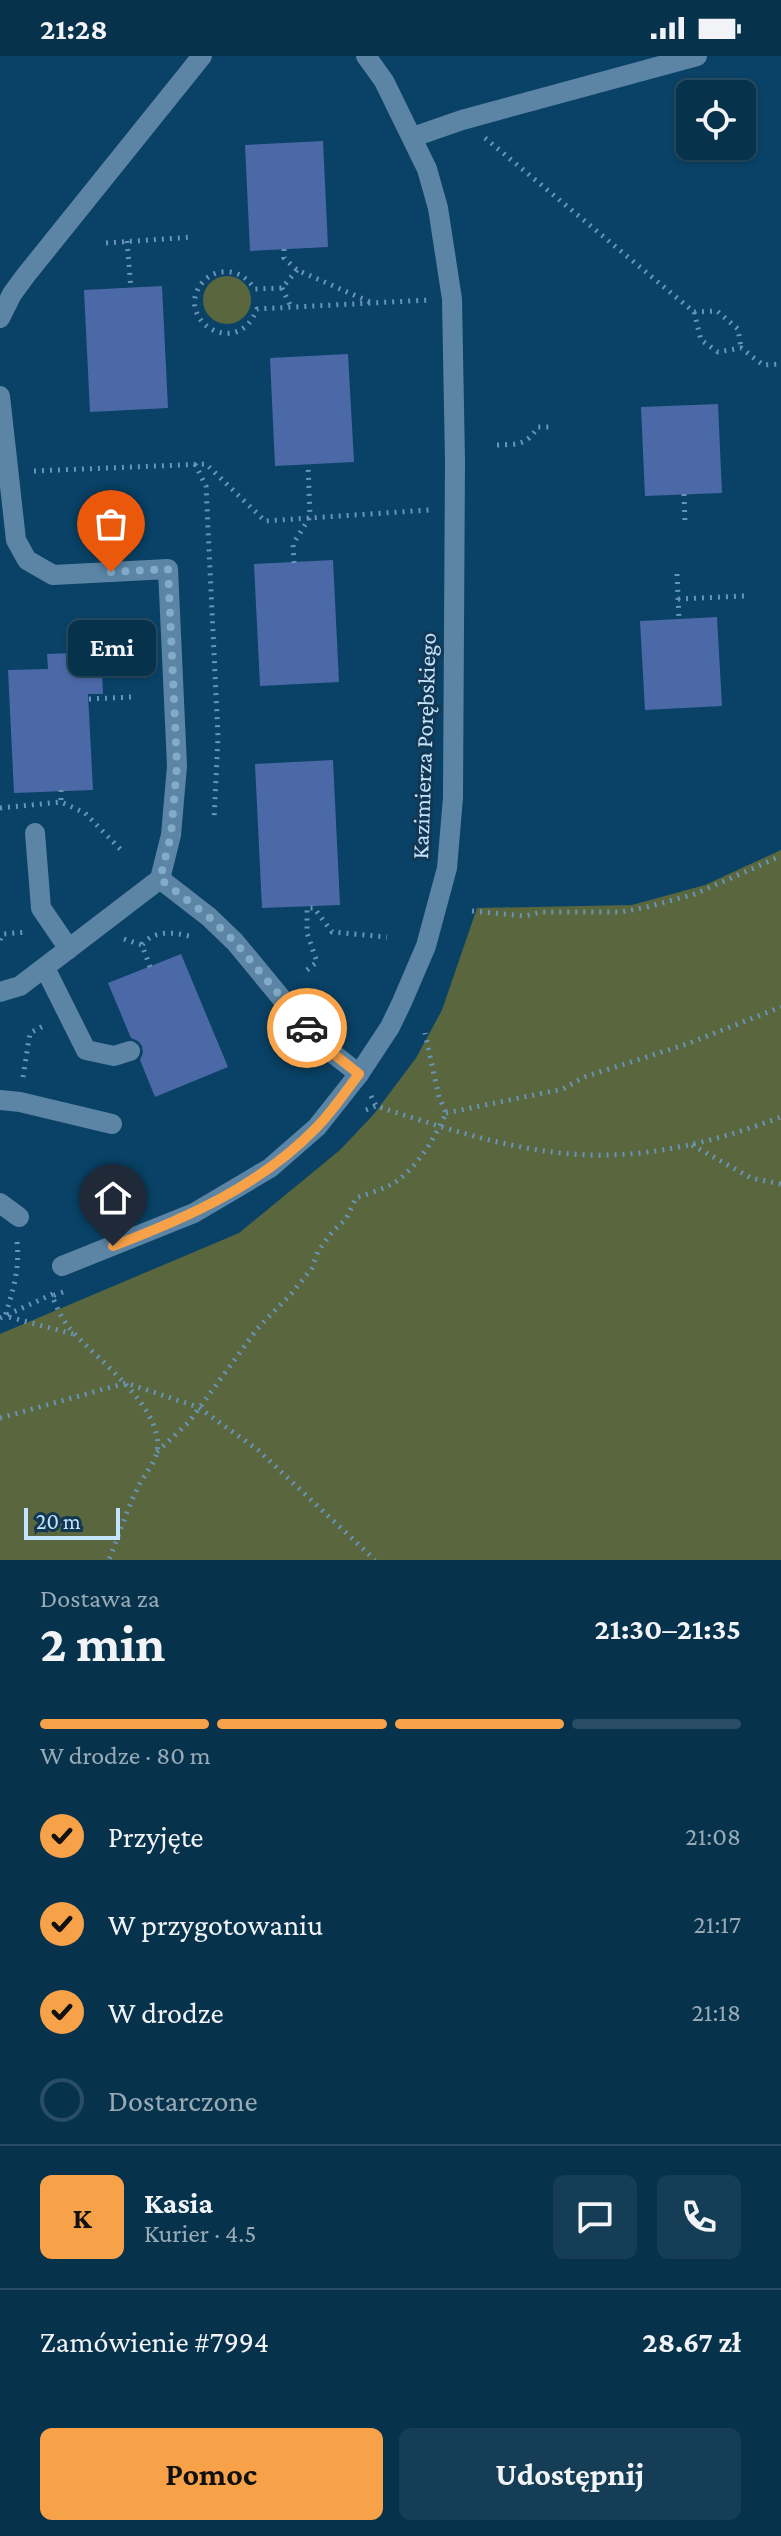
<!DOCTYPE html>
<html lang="pl">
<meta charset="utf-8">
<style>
:root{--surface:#07324c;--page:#153e56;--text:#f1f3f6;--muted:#98aab5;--line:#284d64;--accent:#f7a149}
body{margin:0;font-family:"Crimson Pro",serif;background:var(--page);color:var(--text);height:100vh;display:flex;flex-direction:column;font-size:30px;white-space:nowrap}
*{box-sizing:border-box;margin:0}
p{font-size:26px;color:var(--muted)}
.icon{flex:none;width:44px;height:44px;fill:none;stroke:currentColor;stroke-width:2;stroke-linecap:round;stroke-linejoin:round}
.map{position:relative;height:1504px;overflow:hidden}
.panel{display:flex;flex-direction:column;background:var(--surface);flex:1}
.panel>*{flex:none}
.controls{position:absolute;left:676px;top:24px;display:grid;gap:16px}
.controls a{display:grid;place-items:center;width:80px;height:80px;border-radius:12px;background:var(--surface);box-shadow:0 2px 6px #0004,0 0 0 2px var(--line);font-size:40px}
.scale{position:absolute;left:24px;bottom:20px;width:96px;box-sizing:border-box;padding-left:8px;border:4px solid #c3e4ff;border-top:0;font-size:22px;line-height:28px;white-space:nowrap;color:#c3e4ff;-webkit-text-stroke:6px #133751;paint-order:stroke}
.pin{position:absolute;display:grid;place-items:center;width:68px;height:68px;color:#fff;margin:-82px -34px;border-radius:50% 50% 50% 0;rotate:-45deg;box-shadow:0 0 8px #0007}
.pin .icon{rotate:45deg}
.courier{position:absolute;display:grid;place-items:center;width:80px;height:80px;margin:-40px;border:6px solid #f7a149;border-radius:50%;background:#fff;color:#222;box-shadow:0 2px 10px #0007}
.bubble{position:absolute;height:56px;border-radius:12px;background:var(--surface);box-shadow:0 2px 6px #0004,0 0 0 2px var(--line);font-size:26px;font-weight:700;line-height:56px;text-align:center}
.summary em{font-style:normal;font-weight:700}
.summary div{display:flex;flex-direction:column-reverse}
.summary{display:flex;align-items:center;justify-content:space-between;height:136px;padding:0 40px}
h1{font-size:52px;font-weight:700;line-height:60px}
.bar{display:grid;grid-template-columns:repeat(4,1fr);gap:12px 8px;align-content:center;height:96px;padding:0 40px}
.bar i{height:10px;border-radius:6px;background:var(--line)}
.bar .active{background:var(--accent)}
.bar p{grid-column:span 4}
.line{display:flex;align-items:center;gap:20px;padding:0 40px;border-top:2px solid var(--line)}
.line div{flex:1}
.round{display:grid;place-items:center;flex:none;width:84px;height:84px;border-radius:12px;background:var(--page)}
ol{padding:0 40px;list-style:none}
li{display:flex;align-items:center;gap:24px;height:88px}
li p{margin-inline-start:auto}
li .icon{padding:8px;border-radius:50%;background:var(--accent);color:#111;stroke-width:4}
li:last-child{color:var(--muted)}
li i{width:44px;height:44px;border:4px solid var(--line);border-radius:50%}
.action{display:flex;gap:16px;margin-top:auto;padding:16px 40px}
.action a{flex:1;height:92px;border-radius:12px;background:var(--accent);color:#111;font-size:32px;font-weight:700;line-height:92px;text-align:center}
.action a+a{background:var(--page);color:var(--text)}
.status{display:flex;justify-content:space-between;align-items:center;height:56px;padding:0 40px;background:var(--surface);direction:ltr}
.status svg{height:22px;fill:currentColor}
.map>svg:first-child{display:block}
.green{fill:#59663e}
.building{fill:#4a69a6}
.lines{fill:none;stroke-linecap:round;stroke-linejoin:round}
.path{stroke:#6895b5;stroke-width:5;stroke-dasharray:2 6;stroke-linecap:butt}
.minor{stroke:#5c85a5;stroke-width:20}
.done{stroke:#82abc9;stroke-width:8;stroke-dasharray:0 14.4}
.route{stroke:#f7a149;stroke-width:10}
.labels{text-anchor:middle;stroke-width:6;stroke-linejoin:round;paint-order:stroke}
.street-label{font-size:24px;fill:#c3e4ff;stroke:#133751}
</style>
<div class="status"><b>21:28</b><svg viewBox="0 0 49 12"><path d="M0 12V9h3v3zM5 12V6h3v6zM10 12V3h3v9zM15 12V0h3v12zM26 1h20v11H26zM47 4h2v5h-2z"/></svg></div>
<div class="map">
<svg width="781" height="1504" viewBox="0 0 781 1504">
<rect width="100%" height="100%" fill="#094266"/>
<g class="green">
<circle cx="227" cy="244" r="24"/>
<polygon points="781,794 781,1504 0,1504 0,1278 239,1177 340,1094 374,1058 416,1002 442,954 477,852 632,849 705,829"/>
</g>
<g class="building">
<polygon points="323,85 328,191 250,195 245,89"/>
<polygon points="162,230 168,352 90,356 84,234"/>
<polygon points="348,298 354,406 275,410 270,302"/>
<polygon points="718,348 722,437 645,440 641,351"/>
<polygon points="333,504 339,626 260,630 254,508"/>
<polygon points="717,561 722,650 645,654 640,565"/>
<polygon points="101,596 103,638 88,638 93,734 14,737 8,614 48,613 47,598"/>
<polygon points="333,704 340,849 262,852 255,708"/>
<polygon points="181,898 228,1011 155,1041 140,1004 143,997 142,990 138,985 131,982 108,927"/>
</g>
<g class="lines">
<g class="path">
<polyline points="485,82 694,256 701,284 718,296 741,292 763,309 781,308"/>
<polyline points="127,185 131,233"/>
<polyline points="106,187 193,181"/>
<polyline points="284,193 284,202 297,214 370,246"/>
<path d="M297,214L282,232L255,233C247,222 238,215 224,216C215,216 208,220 202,227C173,263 237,305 257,253L429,244"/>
<polyline points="282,232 291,251"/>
<polyline points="694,256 717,255 738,273 741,292"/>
<path d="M497,389C517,388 526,390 538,371H552"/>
<polyline points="195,408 206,430 218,681 214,764"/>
<polyline points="34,415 206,408 265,465 429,454"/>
<polyline points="684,438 685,468"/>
<polyline points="294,507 293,488 310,461 308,408"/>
<polyline points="677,518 679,563"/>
<polyline points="678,543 744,540"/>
<polyline points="89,643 131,641"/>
<polyline points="61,734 61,746"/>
<polyline points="0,752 61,746 85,757 123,796"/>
<polyline points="472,855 525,860 541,856 621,856 647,851 695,838 781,800"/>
<polyline points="124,883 142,889"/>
<polyline points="0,884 3,878 27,876"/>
<path d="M150,911L142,889C154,874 172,876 189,880"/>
<polyline points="307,914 317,906 307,877 307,852 314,852 332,876 387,881"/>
<polyline points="23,1021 30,977 45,969"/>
<path d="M371,1040L376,1050C438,1070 506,1093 572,1098C643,1104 715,1086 781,1061"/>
<polyline points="366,1054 376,1050"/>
<polyline points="446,1057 563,1033 584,1021 687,988 781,951"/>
<polyline points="692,1089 751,1122 781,1128"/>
<path d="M17,1186C20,1212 13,1235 5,1260L73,1278"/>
<path d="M63,1236L52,1240C58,1254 63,1266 74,1277C99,1305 165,1353 157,1396C155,1407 144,1419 139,1429C127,1453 119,1479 109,1504"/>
<polyline points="0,1262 53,1238"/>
<polyline points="0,1362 126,1327 198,1351 258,1394 375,1504"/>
<path d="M157,1396L189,1366L257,1273L292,1237L312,1212L318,1195L333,1175L346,1163L356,1142C367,1138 381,1134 392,1128C416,1114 435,1082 446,1057L439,1041L425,977"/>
</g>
<g class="minor">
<polyline points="413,81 462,64 697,0"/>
<polyline points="0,262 12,238 26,219 202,0"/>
<polyline points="0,340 16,484 27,504 53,519 168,513 177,710 171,779 160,823 20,930 0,936"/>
<polyline points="35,777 41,852 69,893"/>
<polyline points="160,823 209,861 235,886 302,967 326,992 359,1018"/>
<polyline points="45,912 86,994 114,1000 130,995"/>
<polyline points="0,1044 20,1046 112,1068"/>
<polyline points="0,1147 19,1161"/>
<polyline points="62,1210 194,1157 270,1112 317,1071 359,1018 390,971 402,946 426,890 447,812 453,742 455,405 452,243 438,152 427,113 384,25 366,0"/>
</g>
</g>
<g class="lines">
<polyline class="done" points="111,516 168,513 177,710 171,779 160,823 209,861 235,886 307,972"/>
<path class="route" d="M113,1190C187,1162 261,1129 316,1072C332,1056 345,1036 359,1018L326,992L307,972"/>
</g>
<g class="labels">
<g class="street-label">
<text transform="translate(424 690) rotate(-88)" y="8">Kazimierza Porębskiego</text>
</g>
</g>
</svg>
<div class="controls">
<a><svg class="icon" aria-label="locate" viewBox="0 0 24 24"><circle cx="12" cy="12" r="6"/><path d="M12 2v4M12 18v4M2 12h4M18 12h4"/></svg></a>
</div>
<div class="scale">20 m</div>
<div class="pin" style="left:111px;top:516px;background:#ea580c"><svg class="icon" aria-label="bag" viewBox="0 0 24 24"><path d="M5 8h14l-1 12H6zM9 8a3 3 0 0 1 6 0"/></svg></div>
<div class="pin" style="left:113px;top:1190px;background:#1f2937"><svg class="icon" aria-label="home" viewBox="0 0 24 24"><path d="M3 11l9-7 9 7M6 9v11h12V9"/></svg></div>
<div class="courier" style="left:307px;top:972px"><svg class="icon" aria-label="car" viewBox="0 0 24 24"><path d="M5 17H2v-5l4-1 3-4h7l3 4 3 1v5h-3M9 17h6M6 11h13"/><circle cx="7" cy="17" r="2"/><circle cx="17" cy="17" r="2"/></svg></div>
<div class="bubble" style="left:68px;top:564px;width:88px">Emi</div>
</div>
<section class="panel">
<div class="summary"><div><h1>2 min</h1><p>Dostawa za</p></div><em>21:30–21:35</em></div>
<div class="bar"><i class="active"></i><i class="active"></i><i class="active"></i><i></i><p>W drodze · 80 m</p></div>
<ol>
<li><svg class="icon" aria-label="check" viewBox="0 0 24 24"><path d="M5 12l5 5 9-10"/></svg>Przyjęte<p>21:08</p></li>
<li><svg class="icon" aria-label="check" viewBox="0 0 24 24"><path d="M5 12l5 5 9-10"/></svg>W przygotowaniu<p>21:17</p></li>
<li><svg class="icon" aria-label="check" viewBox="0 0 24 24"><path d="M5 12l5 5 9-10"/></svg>W drodze<p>21:18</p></li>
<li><i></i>Dostarczone</li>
</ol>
<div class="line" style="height:144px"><b class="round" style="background:var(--accent);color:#111">K</b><div><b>Kasia</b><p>Kurier · 4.5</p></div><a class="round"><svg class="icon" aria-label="chat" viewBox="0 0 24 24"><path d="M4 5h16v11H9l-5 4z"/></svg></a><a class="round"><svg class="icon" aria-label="phone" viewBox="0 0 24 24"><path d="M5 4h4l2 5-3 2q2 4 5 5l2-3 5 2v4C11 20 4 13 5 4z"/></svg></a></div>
<div class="line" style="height:104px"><div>Zamówienie #7994</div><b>28.67 zł</b></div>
<div class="action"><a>Pomoc</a><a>Udostępnij</a></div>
</section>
